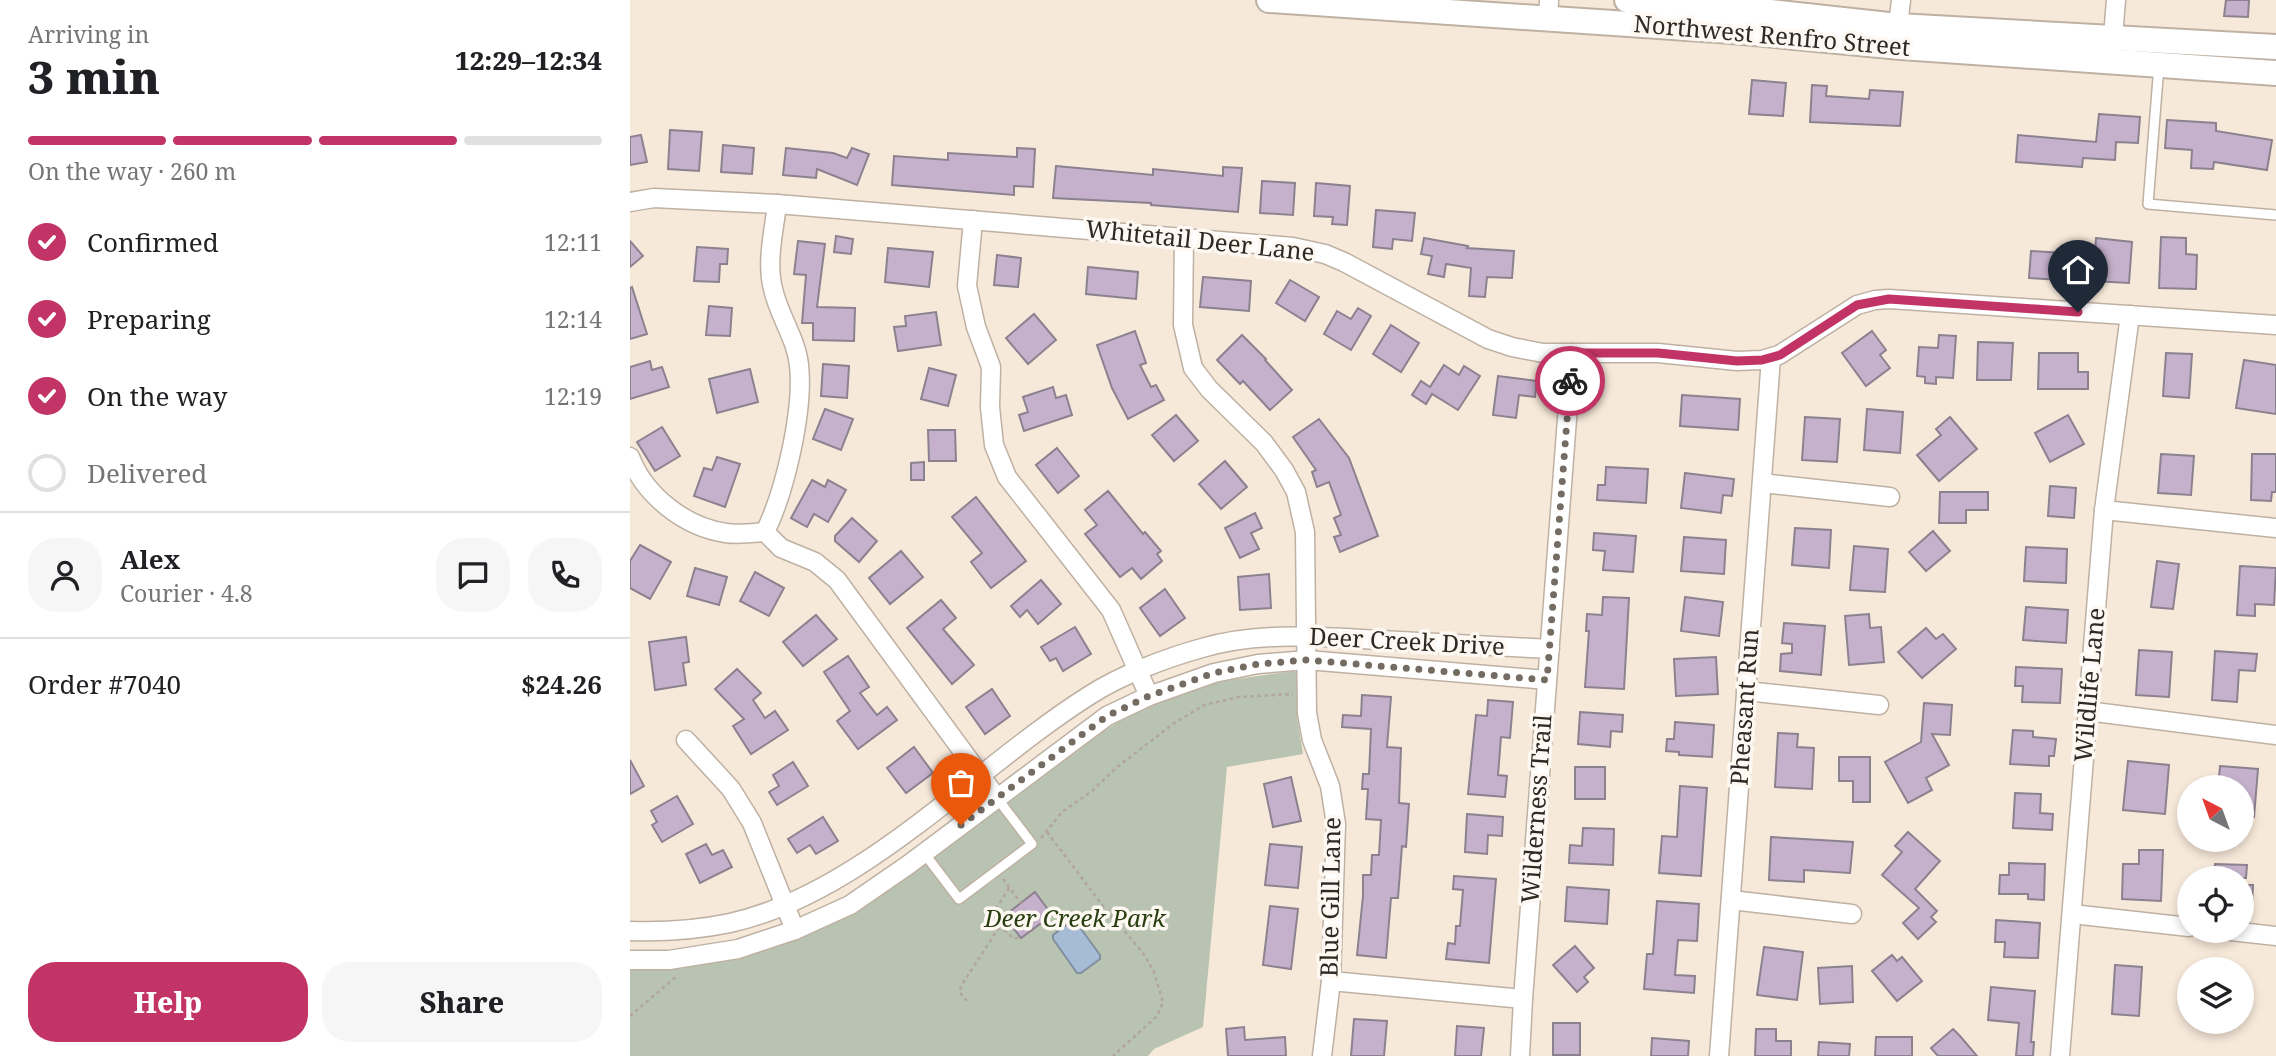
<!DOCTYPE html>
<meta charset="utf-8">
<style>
:root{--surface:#fff;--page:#f6f6f6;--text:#202124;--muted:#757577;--line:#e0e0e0;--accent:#c13465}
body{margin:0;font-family:"Noto Serif",serif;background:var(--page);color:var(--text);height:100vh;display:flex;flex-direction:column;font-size:26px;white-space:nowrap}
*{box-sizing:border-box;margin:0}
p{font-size:23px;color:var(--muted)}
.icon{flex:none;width:38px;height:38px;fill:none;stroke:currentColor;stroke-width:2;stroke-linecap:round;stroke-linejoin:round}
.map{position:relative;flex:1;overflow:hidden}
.sheet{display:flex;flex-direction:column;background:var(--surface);width:630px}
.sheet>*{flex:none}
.needle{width:46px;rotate:319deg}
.tools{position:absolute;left:1547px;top:775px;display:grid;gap:14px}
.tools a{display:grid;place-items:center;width:77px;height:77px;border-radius:50%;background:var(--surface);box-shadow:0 4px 10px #0003;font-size:35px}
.pin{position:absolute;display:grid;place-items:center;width:60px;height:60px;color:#fff;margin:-72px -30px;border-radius:50% 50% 50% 0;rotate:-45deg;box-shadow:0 0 7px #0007}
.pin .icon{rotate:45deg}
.courier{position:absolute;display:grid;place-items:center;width:70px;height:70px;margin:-35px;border:5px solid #c13465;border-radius:50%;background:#fff;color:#222;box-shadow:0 2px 9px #0007}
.head em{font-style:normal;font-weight:800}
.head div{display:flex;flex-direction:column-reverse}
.head{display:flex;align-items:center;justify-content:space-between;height:119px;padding:0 28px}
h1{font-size:46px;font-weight:800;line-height:52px}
.bar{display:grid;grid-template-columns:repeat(4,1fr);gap:10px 7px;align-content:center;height:84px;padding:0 28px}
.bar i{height:9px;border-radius:5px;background:var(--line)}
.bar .selected{background:var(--accent)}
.bar p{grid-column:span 4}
.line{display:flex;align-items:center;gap:18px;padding:0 28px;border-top:2px solid var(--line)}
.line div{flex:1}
.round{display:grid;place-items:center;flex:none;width:74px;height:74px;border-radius:28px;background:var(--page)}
ol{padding:0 28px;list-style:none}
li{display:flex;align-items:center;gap:21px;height:77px}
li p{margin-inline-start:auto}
li .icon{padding:7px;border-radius:50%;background:var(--accent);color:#fff;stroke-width:4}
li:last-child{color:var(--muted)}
li i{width:38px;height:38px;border:4px solid var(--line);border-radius:50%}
.cta{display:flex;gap:14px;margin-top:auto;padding:14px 28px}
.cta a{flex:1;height:80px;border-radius:28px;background:var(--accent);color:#fff;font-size:28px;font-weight:800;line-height:80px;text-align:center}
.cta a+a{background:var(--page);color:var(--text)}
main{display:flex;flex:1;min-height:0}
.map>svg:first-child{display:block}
.green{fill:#b9c3b1}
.water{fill:#a6bbd6;stroke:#828fa0;stroke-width:2}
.building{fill:#c6b1cc;stroke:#8c818f;stroke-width:2}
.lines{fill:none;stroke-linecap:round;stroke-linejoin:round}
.lane-casing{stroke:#beb1a3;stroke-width:12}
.street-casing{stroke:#beb1a3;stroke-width:21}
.secondary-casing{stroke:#beb1a3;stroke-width:28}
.path{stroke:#b1a69a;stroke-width:2.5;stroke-dasharray:3.5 3.5;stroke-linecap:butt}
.lane{stroke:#fff;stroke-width:9}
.street{stroke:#fff;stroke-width:18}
.secondary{stroke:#fff;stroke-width:24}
.done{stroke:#746c63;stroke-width:7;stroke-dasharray:0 12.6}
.route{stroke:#c13465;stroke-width:9}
.labels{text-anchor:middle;stroke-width:7;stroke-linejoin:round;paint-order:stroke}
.street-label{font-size:24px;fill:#2e2923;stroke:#fef8f2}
.park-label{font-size:24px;font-style:italic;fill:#283e10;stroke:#fef8f2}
</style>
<main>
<section class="sheet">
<div class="head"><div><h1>3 min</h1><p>Arriving in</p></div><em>12:29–12:34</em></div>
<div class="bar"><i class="selected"></i><i class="selected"></i><i class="selected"></i><i></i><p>On the way · 260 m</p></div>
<ol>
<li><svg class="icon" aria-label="check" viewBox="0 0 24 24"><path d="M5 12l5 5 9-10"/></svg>Confirmed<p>12:11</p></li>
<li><svg class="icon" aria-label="check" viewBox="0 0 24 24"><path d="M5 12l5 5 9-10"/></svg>Preparing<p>12:14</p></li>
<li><svg class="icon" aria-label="check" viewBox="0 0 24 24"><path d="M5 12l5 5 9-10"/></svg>On the way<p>12:19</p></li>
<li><i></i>Delivered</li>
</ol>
<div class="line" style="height:126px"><a class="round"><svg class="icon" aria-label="person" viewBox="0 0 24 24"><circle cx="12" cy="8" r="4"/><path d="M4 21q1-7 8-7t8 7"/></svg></a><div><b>Alex</b><p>Courier · 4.8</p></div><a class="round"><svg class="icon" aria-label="chat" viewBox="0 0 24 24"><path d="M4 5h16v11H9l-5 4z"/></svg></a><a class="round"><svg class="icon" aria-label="phone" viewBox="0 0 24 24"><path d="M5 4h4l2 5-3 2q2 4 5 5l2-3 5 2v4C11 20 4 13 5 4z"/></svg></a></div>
<div class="line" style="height:91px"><div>Order #7040</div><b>$24.26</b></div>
<div class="cta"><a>Help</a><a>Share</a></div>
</section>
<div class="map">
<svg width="1646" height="1056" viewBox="0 0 1646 1056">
<rect width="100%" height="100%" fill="#f7e9da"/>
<polygon class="green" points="664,671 669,674 667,716 673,754 597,767 573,1027 524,1049 518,1056 0,1056 0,969 41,967 230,908 255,892 443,750 517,704 592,681"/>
<polygon class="water" points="442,921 446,922 470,955 470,959 451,973 447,973 423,939 423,935"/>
<g class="building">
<polygon points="1596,0 1619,0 1618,17 1594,16"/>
<polygon points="1122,80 1156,83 1153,116 1119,114"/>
<polygon points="1182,85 1197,86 1196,96 1239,99 1240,90 1273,92 1270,126 1180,122"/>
<polygon points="1469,114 1510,117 1508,143 1486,142 1485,160 1453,158 1452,167 1386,162 1388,135 1466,142"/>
<polygon points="1537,120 1586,123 1586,131 1642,140 1637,170 1584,162 1583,169 1561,168 1562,150 1535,148"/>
<polygon points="40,130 72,132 69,171 38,169"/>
<polygon points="11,135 17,162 0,165 0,137"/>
<polygon points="93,145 124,148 122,174 91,172"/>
<polygon points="156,148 203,153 217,158 222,148 239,154 227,185 187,169 186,178 153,175"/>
<polygon points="387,148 405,149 403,187 384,186 384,195 262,185 264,156 318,160 318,153 387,157"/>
<polygon points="426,166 523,175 523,169 593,176 593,167 612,168 608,212 521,205 521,203 423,198"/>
<polygon points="632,181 665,183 663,215 630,213"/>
<polygon points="686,183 720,186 717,225 702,224 703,217 684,216"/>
<polygon points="746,210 785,213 782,241 763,239 762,249 743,247"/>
<polygon points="206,236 223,239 221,254 204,252"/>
<polygon points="1531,237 1556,238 1556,254 1567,255 1566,289 1529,288"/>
<polygon points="794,238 838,246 837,248 884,251 882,278 857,277 855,297 839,296 841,268 816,264 814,277 798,274 802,256 791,254"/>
<polygon points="1466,238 1502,242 1499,283 1463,281"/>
<polygon points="0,241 13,256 0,267"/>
<polygon points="168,241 195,244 187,307 225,308 224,341 183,340 183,323 172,323 176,275 164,274"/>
<polygon points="67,247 98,249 97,264 90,264 89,282 64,281"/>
<polygon points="258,248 303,252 299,287 255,282"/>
<polygon points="1401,251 1433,253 1431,280 1399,278"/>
<polygon points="367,255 391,258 388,287 364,285"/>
<polygon points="458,267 508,272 506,299 456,294"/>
<polygon points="573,277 621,281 619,311 570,307"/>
<polygon points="660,280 689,297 675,321 646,303"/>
<polygon points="2,287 17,334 0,339 0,288"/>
<polygon points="79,306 102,308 100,336 76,335"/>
<polygon points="728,308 741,316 721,350 694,334 707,311 721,319"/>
<polygon points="306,312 311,345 268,351 264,327 276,326 275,316"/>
<polygon points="404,314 426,340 398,364 376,338"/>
<polygon points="761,325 789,343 771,372 743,354"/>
<polygon points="505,331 516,363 510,365 521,387 526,385 534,400 498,419 482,388 467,345"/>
<polygon points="1242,331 1256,350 1250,355 1260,368 1236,386 1212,353"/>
<polygon points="612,335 636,359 635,360 662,390 640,410 613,381 610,384 587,360"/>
<polygon points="1309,335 1326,336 1323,378 1306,377 1306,384 1295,383 1295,377 1287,376 1289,347 1308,348"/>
<polygon points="1348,342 1383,343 1381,380 1347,380"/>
<polygon points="1409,353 1448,353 1448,372 1458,372 1458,389 1408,389"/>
<polygon points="1536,353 1562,354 1559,398 1533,396"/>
<polygon points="1614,360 1646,365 1646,414 1606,408"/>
<polygon points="20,361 22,370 32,367 39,387 0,399 0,367"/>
<polygon points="193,364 219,366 217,398 191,396"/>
<polygon points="814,365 829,375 834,366 850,376 828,410 802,394 796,404 782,395 791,381 800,387"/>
<polygon points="299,368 326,375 318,406 291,399"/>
<polygon points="120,369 128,402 87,413 79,379"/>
<polygon points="868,376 907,381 905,397 889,395 886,418 863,415"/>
<polygon points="423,387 426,398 436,395 442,415 394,431 389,415 398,412 393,397"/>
<polygon points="1052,395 1110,399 1108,430 1050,426"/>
<polygon points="195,409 223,419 211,450 183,439"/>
<polygon points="1237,409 1273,412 1270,453 1234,450"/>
<polygon points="546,415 568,441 544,461 522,435"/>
<polygon points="1438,415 1454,444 1420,462 1405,433"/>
<polygon points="1175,417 1210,419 1207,462 1172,460"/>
<polygon points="1320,417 1347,449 1309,481 1287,455 1311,435 1306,429"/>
<polygon points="689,419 719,458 748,536 710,552 704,537 711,535 704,518 711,515 699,482 687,487 682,472 686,470 663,437"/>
<polygon points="32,427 50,456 25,471 7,442"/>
<polygon points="298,430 325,430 326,461 299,461"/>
<polygon points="427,448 449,476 428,493 406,465"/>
<polygon points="1531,454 1564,456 1561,495 1528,493"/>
<polygon points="1622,454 1646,454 1646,492 1642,492 1641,501 1621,500"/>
<polygon points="87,457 110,464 95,507 64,496 74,468 82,470"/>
<polygon points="595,461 617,487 591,509 569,484"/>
<polygon points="294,462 294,480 281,480 281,463"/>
<polygon points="976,467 1018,469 1016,503 967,500 968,485 975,485"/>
<polygon points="1055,473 1104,479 1102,496 1093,495 1091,513 1051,508"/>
<polygon points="182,480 195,487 198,480 216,490 198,522 184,514 177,527 161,518"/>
<polygon points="1420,486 1446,488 1444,518 1418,516"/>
<polygon points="478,491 513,534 515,532 531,551 527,554 532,561 511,579 502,568 490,577 455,534 467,525 455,510"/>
<polygon points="1310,492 1358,492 1358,510 1336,510 1336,523 1309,523"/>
<polygon points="346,497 396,561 361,588 341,562 352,553 322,517"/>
<polygon points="625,513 632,528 621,533 629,549 610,558 595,528"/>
<polygon points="222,518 247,541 229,562 205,541 205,536"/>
<polygon points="1165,528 1201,530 1199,568 1162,565"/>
<polygon points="1303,531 1320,551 1296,571 1279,552"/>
<polygon points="964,533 1006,536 1003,572 973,570 975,551 963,550"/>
<polygon points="1054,537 1096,540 1094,574 1051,571"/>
<polygon points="10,545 41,562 20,599 0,588 0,561"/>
<polygon points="1224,546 1258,549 1255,592 1220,590"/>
<polygon points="1396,547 1437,549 1436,583 1394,581"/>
<polygon points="271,551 293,577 260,604 239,578"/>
<polygon points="1527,561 1549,564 1543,609 1521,607"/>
<polygon points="1610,566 1646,568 1644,605 1625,604 1625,616 1607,615"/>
<polygon points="65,568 97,577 89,605 57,596"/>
<polygon points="125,572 154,588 139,616 110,601"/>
<polygon points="639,574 641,608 610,610 608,577"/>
<polygon points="411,580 431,604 408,624 397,610 390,617 381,606"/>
<polygon points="535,589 555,618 530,636 510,608"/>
<polygon points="973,597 999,598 994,689 955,687 959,631 956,631 957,614 972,615"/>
<polygon points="1055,597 1093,602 1089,636 1051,631"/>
<polygon points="311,600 326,618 313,629 344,665 322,684 277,628"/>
<polygon points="1396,607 1438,610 1436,643 1393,640"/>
<polygon points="1239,614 1240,628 1251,627 1254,662 1219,665 1215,616"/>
<polygon points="186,615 207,639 173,666 153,642"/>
<polygon points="1154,623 1195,626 1191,675 1150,671 1151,654 1162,653 1162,644 1152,643"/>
<polygon points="445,627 461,654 433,671 426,658 420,661 411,647"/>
<polygon points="1296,628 1306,639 1313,634 1326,649 1292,678 1268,652"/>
<polygon points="56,637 59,662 53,663 56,685 25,690 19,642"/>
<polygon points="1509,650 1542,652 1539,697 1506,695"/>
<polygon points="1585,651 1627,654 1625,671 1609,670 1607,702 1582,700"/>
<polygon points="218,656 239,687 230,693 247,715 257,707 267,720 228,749 207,721 220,711 194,672"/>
<polygon points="1086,657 1088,694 1046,696 1044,659"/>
<polygon points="1386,667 1432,669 1430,703 1392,702 1393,686 1385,686"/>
<polygon points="107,669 131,693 123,700 135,718 145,711 158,730 121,754 103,726 114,719 85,689"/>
<polygon points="362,689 380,716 355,734 336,707"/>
<polygon points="732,695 761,697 757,747 771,748 769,803 779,804 776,847 772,846 768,898 761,898 756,958 727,955 733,896 733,875 741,875 742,855 749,855 751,820 736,819 738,789 732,789 733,774 739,774 741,729 712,727 713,715 731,716"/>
<polygon points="858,700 883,702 880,738 871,737 868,775 877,776 875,797 838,794 846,715 857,716"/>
<polygon points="1294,703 1322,705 1320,735 1302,734 1319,765 1296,778 1302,790 1278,803 1255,762 1291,742"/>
<polygon points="950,712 993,715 992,732 981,731 980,747 948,744"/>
<polygon points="1045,722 1084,725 1082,757 1049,755 1049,752 1036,751 1037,739 1044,739"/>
<polygon points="1383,730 1403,731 1403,737 1426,739 1424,756 1419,756 1419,766 1380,764"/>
<polygon points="1148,733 1168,734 1167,747 1184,748 1182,789 1145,787"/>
<polygon points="284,747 303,773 276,793 257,768"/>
<polygon points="1209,757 1240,757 1240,802 1223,802 1223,781 1209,781"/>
<polygon points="0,760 14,786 0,794"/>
<polygon points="1498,761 1539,765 1535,814 1493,810"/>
<polygon points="163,762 178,786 147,805 139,792 149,786 143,775"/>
<polygon points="1590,766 1628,769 1624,817 1612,816 1612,788 1588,788"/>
<rect x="945" y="767" width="30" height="32"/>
<polygon points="661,777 671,821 643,827 634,784"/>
<polygon points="1050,786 1077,788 1071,876 1029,873 1032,836 1047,837"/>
<polygon points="1385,793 1411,794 1410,813 1423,814 1422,830 1383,828"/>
<polygon points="47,796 63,824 32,842 22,825 27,822 21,811"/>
<polygon points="837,814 873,817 872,836 858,835 857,854 835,852"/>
<polygon points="193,817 208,841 186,854 180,845 167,853 158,839"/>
<polygon points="953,828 984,829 983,865 939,863 940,845 952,846"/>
<polygon points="1278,832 1310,861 1285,889 1307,911 1301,917 1306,922 1288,939 1273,923 1289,908 1252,875 1272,852 1265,846"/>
<polygon points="1141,837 1223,842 1220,873 1174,870 1174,882 1139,880"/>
<polygon points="76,844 82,855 93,850 102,867 70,883 56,854"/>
<polygon points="640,844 672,847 668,888 635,885"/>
<polygon points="1509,850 1533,850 1531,901 1492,899 1493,864 1509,864"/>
<polygon points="1379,863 1415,864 1414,900 1398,899 1398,894 1369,894 1370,875 1379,875"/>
<polygon points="1585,864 1617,865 1616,878 1584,878"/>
<polygon points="824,876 866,879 859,963 816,959 818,943 825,944 826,926 830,926 833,890 823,889"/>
<polygon points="1612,885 1623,885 1622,908 1612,907"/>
<polygon points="937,887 979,890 977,924 935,921"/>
<polygon points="405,892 422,915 391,938 374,916"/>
<polygon points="1027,901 1069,904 1067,941 1048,940 1045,975 1065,976 1064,993 1014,989 1017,954 1023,954"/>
<polygon points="640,906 668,909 661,969 633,965"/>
<polygon points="1366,920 1410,923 1408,958 1374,957 1375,942 1365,942"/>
<polygon points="945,946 964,968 954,977 958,982 947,992 923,965"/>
<polygon points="1134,947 1173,952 1167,1000 1127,995"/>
<polygon points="1262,955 1267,961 1272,957 1292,981 1267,1001 1242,971"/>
<polygon points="1485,965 1512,967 1509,1016 1482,1014"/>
<polygon points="1222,966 1223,1002 1190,1004 1188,968"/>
<polygon points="1361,987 1405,991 1401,1042 1404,1042 1403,1056 1386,1056 1389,1023 1358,1020"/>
<polygon points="724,1019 757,1021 754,1056 721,1056"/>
<rect x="923" y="1023" width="27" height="32"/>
<polygon points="827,1026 854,1028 851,1056 825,1056"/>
<polygon points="614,1027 615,1040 655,1037 656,1056 598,1056 596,1029"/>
<polygon points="1126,1029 1146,1029 1146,1041 1161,1041 1161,1056 1125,1056"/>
<polygon points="1323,1029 1330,1036 1347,1056 1308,1056 1301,1048"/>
<polygon points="1246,1037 1282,1037 1282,1056 1245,1056"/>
<polygon points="1022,1038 1059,1041 1058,1056 1021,1056"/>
<polygon points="1189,1042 1220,1044 1219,1056 1188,1056"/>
</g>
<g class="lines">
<g class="lane-casing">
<g id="lane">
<polyline points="1529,65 1518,204 1646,215"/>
<polyline points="294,853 329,899 402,844 367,798"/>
</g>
</g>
<g class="street-casing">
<g id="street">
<polyline points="918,19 919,0"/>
<polyline points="1268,26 1271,0"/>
<polyline points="1482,49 1486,0"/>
<polyline points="0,202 24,198 147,204 663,247 695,254 714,262 858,339 882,347 913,353 1028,353 1107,361 1132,360 1149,355 1227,305 1245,300 1259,299 1646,325"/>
<polyline points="343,220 337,286 346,327 361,367 360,407 364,445 377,477 481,610 519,696"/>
<polyline points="554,236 553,325 563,368 579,389 634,443 654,470 666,492 675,532 677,713 682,740 700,786 706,824 701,981 692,1056"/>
<path d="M0,457C15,496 55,527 96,533C108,535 122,533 135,532L151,548L185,562L207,580L367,798"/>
<polyline points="1132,483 1260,497"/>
<polyline points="1474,510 1646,528"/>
<path d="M135,532C155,492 174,410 169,365C166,338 149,316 143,289C136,262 144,231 147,204"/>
<polyline points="1116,691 1249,705"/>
<polyline points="1457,711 1646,735"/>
<polyline points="56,740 101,789 122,823 165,930"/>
<polyline points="1101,900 1222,914"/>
<polyline points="1442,914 1559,927"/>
<path d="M0,931C33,932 67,930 100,923C232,894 347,766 460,695C491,675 536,658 572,648C629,631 691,637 751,640C807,643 863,646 920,649"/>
<polyline points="1601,931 1646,936"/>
<polyline points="0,960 39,960 108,949 165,930 220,905 278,865 477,716 519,696 584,673 628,664 677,660 917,680"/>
<polyline points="701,981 893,999"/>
<polyline points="890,1056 893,999 942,353"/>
<polyline points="1089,1056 1141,358"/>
<polyline points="1430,1056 1474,510 1500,315"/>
</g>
</g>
<g class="secondary-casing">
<g id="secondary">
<polyline points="639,0 1102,31 1271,47 1646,73"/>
<polyline points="997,0 1104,8 1268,26 1646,47"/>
</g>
</g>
<g class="path">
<polyline points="417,832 473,906 513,953 524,972 533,1002 527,1016 483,1056"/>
<polyline points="411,838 432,812 462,791 487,767 543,724 574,705 609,697 663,694"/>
<polyline points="373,879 391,903"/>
<polyline points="379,888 367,907 365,919 370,926 384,939 390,937"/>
<polyline points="337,1001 330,993 331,986 370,926"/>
<polyline points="0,1016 48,975"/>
</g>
<use href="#lane" class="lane"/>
<use href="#street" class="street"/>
<use href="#secondary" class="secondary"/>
</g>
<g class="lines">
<polyline class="done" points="331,825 477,716 519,696 584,673 628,664 677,660 917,680 940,381"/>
<polyline class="route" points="940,381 942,353 1028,353 1107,361 1132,360 1150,355 1227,305 1259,299 1448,312"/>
</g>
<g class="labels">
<g class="street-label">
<text transform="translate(1142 36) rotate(5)" y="8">Northwest Renfro Street</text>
<text transform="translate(570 241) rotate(6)" y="8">Whitetail Deer Lane</text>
<text transform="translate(777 642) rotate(3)" y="8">Deer Creek Drive</text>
<text transform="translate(1460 685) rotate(-85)" y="8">Wildlife Lane</text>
<text transform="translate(1115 707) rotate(-86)" y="8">Pheasant Run</text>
<text transform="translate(907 809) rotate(-86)" y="8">Wilderness Trail</text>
<text transform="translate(701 897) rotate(-89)" y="8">Blue Gill Lane</text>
</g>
<g class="park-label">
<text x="445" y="927">Deer Creek Park</text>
</g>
</g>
</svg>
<div class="tools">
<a><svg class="needle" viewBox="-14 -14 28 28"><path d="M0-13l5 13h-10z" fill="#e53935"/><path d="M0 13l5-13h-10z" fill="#757577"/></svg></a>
<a><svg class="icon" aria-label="locate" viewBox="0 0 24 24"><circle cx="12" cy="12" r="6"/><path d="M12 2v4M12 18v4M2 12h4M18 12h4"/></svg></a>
<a><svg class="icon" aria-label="layers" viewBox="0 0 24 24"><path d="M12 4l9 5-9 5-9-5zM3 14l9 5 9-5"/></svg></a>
</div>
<div class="pin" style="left:331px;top:825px;background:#ea580c"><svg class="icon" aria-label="bag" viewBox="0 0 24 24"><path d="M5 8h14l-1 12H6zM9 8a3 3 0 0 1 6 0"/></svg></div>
<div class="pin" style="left:1448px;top:312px;background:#1f2937"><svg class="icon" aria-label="home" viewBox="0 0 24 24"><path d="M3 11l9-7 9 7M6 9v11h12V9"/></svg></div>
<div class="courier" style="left:940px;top:381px"><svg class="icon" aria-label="bike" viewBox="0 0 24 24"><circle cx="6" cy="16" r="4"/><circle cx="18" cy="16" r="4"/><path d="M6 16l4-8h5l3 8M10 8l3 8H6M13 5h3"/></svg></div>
</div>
</main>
